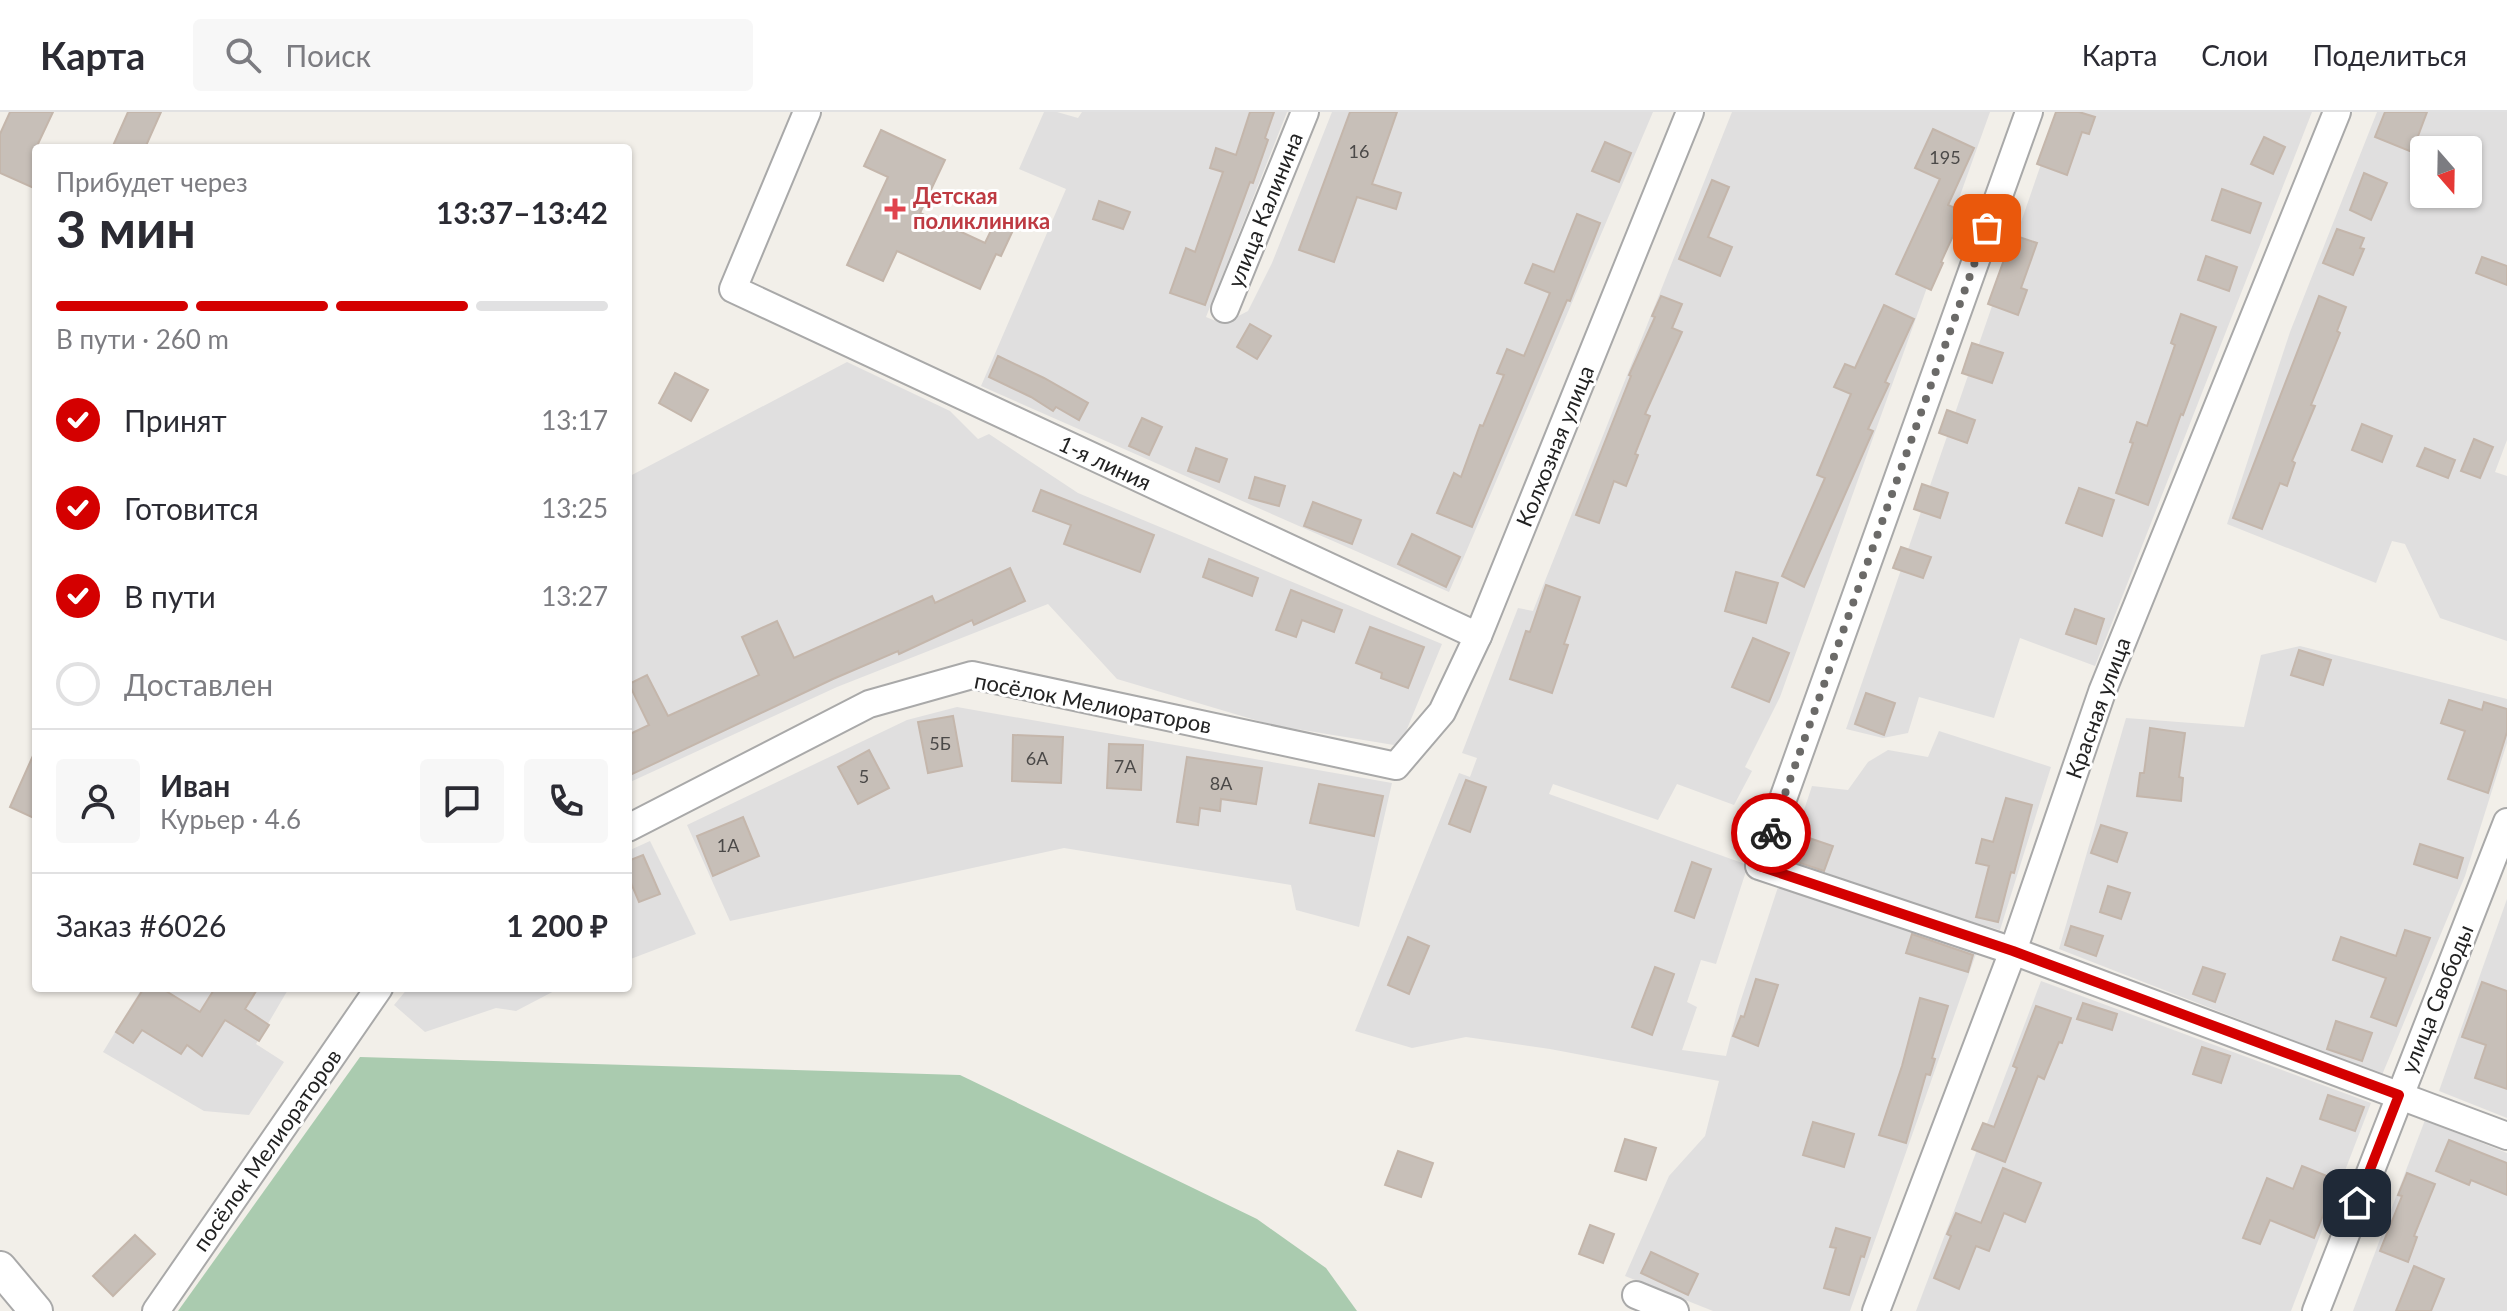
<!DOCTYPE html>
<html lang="ru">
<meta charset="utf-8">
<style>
:root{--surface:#fff;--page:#f7f7f7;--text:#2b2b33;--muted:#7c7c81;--line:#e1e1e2;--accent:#d40000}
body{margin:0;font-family:Lato,sans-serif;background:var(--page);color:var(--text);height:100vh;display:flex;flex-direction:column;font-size:30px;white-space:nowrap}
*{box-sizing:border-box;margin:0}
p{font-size:26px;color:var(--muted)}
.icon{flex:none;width:44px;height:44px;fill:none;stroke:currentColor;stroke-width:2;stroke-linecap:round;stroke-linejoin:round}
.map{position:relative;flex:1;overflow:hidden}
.details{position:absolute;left:32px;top:32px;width:600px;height:848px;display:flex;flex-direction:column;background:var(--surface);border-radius:8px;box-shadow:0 2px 6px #0004}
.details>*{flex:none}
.needle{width:52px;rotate:160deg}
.controls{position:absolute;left:2410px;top:24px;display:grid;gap:16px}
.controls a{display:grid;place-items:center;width:72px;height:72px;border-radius:8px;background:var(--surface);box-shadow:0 2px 6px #0004;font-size:40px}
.pin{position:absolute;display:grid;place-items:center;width:68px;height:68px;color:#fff;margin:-34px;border-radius:16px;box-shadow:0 4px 12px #0006}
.courier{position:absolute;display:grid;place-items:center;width:80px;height:80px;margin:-40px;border:6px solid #d40000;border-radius:50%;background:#fff;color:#222;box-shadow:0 2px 10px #0007}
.headline em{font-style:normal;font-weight:700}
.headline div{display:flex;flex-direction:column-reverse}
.headline{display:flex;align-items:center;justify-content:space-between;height:136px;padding:0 24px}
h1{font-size:52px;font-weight:700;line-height:60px}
.bar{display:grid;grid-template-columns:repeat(4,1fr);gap:12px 8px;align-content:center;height:96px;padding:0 24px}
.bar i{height:10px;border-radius:6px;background:var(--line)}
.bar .on{background:var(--accent)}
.bar p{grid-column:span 4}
.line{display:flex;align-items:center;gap:20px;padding:0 24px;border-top:2px solid var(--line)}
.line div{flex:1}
.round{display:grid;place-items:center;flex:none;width:84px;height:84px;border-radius:8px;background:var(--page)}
ol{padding:0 24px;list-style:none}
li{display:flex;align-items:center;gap:24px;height:88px}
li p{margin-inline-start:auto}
li .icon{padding:8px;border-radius:50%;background:var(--accent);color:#fff;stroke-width:4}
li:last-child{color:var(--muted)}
li i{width:44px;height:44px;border:4px solid var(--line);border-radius:50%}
header{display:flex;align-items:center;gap:48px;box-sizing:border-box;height:112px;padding:0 40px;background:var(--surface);border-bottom:2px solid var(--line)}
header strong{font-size:38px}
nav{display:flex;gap:44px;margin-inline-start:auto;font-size:28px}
.search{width:560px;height:72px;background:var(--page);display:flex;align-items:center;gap:20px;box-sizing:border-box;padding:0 28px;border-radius:8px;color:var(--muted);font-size:30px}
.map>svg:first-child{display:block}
.residential{fill:#e0dfdf;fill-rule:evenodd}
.cemetery{fill:#aacbaf}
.building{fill:#c7bfb8;stroke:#c4b6ab;stroke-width:2}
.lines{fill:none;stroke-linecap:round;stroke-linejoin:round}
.minor-casing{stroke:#a9a9a9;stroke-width:30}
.tertiary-casing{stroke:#a9a9a9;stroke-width:36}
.minor{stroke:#fff;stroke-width:26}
.tertiary{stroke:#fff;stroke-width:32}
.done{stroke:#6b6a68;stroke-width:8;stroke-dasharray:0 14.4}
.route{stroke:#d40000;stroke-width:10}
.health-dot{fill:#e0444e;stroke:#fff;stroke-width:3}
.labels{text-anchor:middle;stroke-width:6;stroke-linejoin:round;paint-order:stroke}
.number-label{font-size:18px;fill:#4b4948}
.health-label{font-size:22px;font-weight:bold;fill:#be3a42;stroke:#fff;text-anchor:start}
.street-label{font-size:22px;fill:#222;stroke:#fff}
</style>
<header>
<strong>Карта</strong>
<div class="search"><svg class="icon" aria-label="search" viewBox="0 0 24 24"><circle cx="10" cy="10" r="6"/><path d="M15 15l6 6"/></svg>Поиск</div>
<nav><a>Карта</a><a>Слои</a><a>Поделиться</a></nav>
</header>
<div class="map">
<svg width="2507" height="1199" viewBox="0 0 2507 1199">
<rect width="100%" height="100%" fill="#f2efe9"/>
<g class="residential">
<polygon points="1044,0 1057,0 1078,6 1082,0 1287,0 1206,205 1223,212 1248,199 1272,151 1332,0 1653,0 1449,480 981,274 1066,77 1019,57"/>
<polygon points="1732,0 1990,0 1780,585 1745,655 1752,659 1734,693 1677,672 1658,708 1553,672 1549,682 1748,753 1716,852 1701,848 1687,890 1697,895 1682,938 1726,944 1738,897 1778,775 1977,839 1850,1199 1713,1199 1625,1164 1669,1064 1705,1024 1719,969 1550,937 1466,925 1412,936 1355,919 1459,661 1470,665 1477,646 1462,641 1518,496 1533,499"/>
<polygon points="2059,0 2312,0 2095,554 2020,526 1994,606 1919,585 1908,621 1883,626 1846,617"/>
<path d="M2377,0H2507V328L2495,360L2507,364V529L2440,506L2405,432L2392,429L2376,471L2227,412L2290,220ZM2424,38H2468V82H2424Z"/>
<polygon points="847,250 950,299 978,327 989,322 1078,381 1442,532 1400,634 1272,613 1117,567 1048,492 837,575 628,671 628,365"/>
<polygon points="2300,534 2507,587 2507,631 2465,764 2382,963 2059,837 2126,606 2244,615 2261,543"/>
<polygon points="957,595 1392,671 1359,815 1296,798 1291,773 1064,736 730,809 687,713 907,608"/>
<polygon points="1939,619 2051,655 2000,818 1785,755 1812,674 1848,678 1868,650 1888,638 1928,645"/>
<polygon points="650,729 696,822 628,848 628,739"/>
<polygon points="2507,787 2507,1006 2439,979"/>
<polygon points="2041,869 2371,991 2291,1199 1916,1199"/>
<polygon points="142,876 289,876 256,932 284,950 249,1003 204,999 103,940"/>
<polygon points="408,876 560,876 516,899 496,896 425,920 394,893"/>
<polygon points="2425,1008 2507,1041 2507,1199 2353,1199"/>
</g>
<polygon class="cemetery" points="360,945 960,963 1257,1107 1326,1156 1357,1199 178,1199"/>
<g class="building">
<polygon points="10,0 53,0 36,36 36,77 0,61 0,22"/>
<polygon points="128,0 161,0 145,36 112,36"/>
<polygon points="1250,0 1274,0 1265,26 1268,28 1253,71 1250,70 1205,193 1170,181 1186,136 1195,140 1223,60 1210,56 1216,36 1236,43"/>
<polygon points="1350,0 1397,0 1372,72 1401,81 1396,97 1357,85 1334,150 1299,138"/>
<polygon points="2056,0 2079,0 2095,5 2089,22 2082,20 2067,63 2037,52"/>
<polygon points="2385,0 2427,0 2412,40 2375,25"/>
<polygon points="1933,17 1974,36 1948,93 1964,100 1941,150 1943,151 1931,178 1896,162 1940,67 1915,56"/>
<polygon points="881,18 945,48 920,101 985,131 997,106 1015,114 1001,144 996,142 980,177 897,139 883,169 847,153 888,65 864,54"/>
<polygon points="2264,25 2285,35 2273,62 2251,52"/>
<polygon points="1605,30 1631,41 1619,70 1592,59"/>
<polygon points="2364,61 2387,71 2371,108 2350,98"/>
<polygon points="1712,68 1729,75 1708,125 1732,135 1720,164 1679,147"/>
<polygon points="2222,77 2261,91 2250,121 2212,108"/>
<polygon points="1099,89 1130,100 1123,117 1093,107"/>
<polygon points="1577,102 1600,111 1570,189 1567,188 1472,415 1437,401 1454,361 1461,365 1480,313 1483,314 1504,263 1497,261 1507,237 1524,244 1550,181 1525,171 1533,152 1554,160"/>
<polygon points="2337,117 2364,126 2360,136 2364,137 2353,163 2323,151"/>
<polygon points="2013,123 2037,131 2021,176 2027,178 2018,203 1988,192"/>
<polygon points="2206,144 2237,155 2229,179 2198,168"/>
<polygon points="2482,145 2507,154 2507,173 2476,161"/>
<polygon points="1661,184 1682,192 1672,216 1682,220 1645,302 1650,304 1635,342 1638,343 1626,374 1614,369 1599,411 1576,403 1631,264 1629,263 1655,205 1652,204"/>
<polygon points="2319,184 2346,195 2337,219 2340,221 2311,293 2315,294 2292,349 2295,351 2287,374 2280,371 2262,417 2233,406"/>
<polygon points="1884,193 1914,207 1885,270 1889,272 1868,317 1873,319 1804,475 1782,464 1825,366 1817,363 1851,282 1834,275 1845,252 1855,256"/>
<polygon points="2181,202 2216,215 2183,303 2181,302 2148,393 2116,381 2133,331 2130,330 2137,310 2147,314 2175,233 2171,231"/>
<polygon points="1250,212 1271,224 1257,247 1237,235"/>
<polygon points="1972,231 2003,241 1992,271 1962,261"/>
<polygon points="998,244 1044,266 1088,291 1079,308 1056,295 1053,299 1031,285 989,265"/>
<polygon points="675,261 708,278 691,309 659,291"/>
<polygon points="1947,298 1975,308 1967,331 1939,321"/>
<polygon points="1142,306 1162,315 1149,343 1129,334"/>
<polygon points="2362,312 2392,324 2382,350 2352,338"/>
<polygon points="2474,327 2493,335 2480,366 2461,359"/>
<polygon points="1196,336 1227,347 1219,370 1188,359"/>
<polygon points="2425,336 2455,348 2448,366 2417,354"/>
<polygon points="1255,365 1285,374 1279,394 1249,386"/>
<polygon points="1922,372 1948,381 1940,406 1914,397"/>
<polygon points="2079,376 2114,388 2102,424 2066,411"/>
<polygon points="1041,378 1154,423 1140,460 1064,432 1071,413 1033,399"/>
<polygon points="1313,390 1361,408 1352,432 1304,414"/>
<polygon points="1412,422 1460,445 1446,475 1398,452"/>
<polygon points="1901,435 1931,445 1923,466 1893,456"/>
<polygon points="1209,447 1258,466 1252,484 1203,465"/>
<polygon points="1010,456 1025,489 974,513 972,508 899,542 898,539 833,567 628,664 628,623 649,613 629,572 647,563 668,604 759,563 742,525 777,509 794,546 932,484 935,491"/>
<polygon points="1736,460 1778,471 1766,511 1725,499"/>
<polygon points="1546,473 1580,485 1564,532 1568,533 1552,581 1510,567 1526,519 1530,520"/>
<polygon points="1291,478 1342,498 1334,520 1302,508 1296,525 1276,518"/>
<polygon points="2075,497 2104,507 2096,532 2066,522"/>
<polygon points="1370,515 1424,535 1408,576 1381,566 1382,561 1356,551"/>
<polygon points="1753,526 1789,541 1769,590 1732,575"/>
<polygon points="2299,538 2331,548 2323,573 2291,563"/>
<polygon points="1866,581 1895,591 1884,623 1855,612"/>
<polygon points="2449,588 2482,598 2484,590 2507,597 2507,620 2488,681 2448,667 2465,619 2441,611"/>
<polygon points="953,604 962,654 928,661 918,610"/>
<polygon points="2150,616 2185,621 2179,665 2183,666 2181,689 2137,684 2140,661 2144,661"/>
<polygon points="1013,623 1063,625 1061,671 1012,669"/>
<polygon points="1109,632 1143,633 1141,678 1107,676"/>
<polygon points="36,637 36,707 10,695"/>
<polygon points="869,638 889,676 858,692 838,655"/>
<polygon points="1187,645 1262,656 1256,692 1221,687 1220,699 1200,696 1198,713 1177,710"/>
<polygon points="1466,668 1486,675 1470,720 1449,712"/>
<polygon points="1319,672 1383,684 1374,724 1310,711"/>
<polygon points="2006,686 2032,693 2014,761 2011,760 1998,810 1976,805 1989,754 1976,751 1982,727 1993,730"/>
<polygon points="743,705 759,744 713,764 697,724"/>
<polygon points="2101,713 2127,721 2117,750 2091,741"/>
<polygon points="1806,725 1833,734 1824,759 1797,750"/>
<polygon points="2420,732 2463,746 2457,766 2414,752"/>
<polygon points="643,743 660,782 639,790 628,764 628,749"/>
<polygon points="1692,750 1711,757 1694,806 1675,799"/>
<polygon points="2108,774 2130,781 2121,807 2100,800"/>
<polygon points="2071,814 2103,824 2096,844 2065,833"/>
<polygon points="2405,818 2430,826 2396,914 2371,905 2386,866 2333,848 2341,825 2396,844"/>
<polygon points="1912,822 1973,843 1968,860 1906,841"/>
<polygon points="1408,825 1429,834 1409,882 1388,873"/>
<polygon points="1655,855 1674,862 1652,923 1632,915"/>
<polygon points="2203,855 2225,862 2215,890 2193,882"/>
<polygon points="1756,867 1778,873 1758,934 1733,924 1741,904 1744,905"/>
<polygon points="2482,870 2507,879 2507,977 2475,966 2486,933 2462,925"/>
<polygon points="144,876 161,876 200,900 215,876 258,876 245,897 269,913 259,929 225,908 202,944 187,933 181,942 142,918 133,931 116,920"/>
<polygon points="1920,886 1948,894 1932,946 1935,947 1930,963 1926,962 1906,1031 1879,1023 1902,954"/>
<polygon points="2083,891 2117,902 2112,918 2077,907"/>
<polygon points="2036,894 2071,906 2062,931 2059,930 2044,967 2038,964 2005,1050 1972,1037 1983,1011 1994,1015 2017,956 2013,954"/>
<polygon points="2336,909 2372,921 2362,949 2327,937"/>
<polygon points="2202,935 2230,944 2221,971 2193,962"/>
<polygon points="2328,983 2364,995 2355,1019 2320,1007"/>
<polygon points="1813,1010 1854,1022 1844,1055 1803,1043"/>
<polygon points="1625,1027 1656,1036 1646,1068 1615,1059"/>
<polygon points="2449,1028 2507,1051 2507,1083 2471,1068 2469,1073 2436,1059"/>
<polygon points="1398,1039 1433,1051 1421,1085 1385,1073"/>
<polygon points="2302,1054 2337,1068 2314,1126 2270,1108 2260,1132 2243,1126 2267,1066 2293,1077"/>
<polygon points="2003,1056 2041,1071 2025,1110 2004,1101 1989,1139 1976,1134 1959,1177 1934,1166 1951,1124 1947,1122 1956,1101 1981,1111"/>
<polygon points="2407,1061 2435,1072 2414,1124 2417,1125 2408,1150 2380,1139 2402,1084 2398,1083"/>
<polygon points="1590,1113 1614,1122 1603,1151 1579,1142"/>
<polygon points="1836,1116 1870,1126 1864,1145 1861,1144 1849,1183 1824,1176 1836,1136 1830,1135"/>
<polygon points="135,1123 155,1142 113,1184 93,1164"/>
<polygon points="1651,1140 1698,1162 1688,1183 1641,1161"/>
<polygon points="2414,1154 2444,1167 2431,1199 2396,1199"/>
</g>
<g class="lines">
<g class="minor-casing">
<g id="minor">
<polyline points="807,0 733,177 1478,524"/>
<polyline points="2029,0 1759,754 2013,839 2507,1024"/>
<polyline points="1225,197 1305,0"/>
<polyline points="628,716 869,592 972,563 1396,654 1442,600 1478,524 1690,0"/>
<polyline points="1636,1183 1675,1199"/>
<polyline points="156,1199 379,876"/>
<polyline points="1876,1199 2013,839 2102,580 2337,0"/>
<polyline points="2316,1199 2507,710"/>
</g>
</g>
<g class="tertiary-casing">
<polyline id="tertiary" points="0,1156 36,1199"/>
</g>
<use href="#minor" class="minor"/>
<use href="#tertiary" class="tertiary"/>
</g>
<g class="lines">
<polyline class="done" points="1771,721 1987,116"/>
<polyline class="route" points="1771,721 1759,754 2013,839 2399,983 2357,1091"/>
</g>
<path class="health-dot" d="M891 85h8v8h8v8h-8v8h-8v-8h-8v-8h8z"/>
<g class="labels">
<g class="number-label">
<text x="1359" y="46">16</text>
<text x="1945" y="52">195</text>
<text x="940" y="638">5Б</text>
<text x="1037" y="653">6А</text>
<text x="1125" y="661">7А</text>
<text x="864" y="671">5</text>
<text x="1221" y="678">8А</text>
<text x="728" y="740">1А</text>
</g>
<g class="health-label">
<text x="913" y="92">Детская<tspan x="913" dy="25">поликлиника</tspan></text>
</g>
<g class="street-label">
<text transform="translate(1265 98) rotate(-68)" y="8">улица Калинина</text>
<text transform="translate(1555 334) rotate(-68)" y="8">Колхозная улица</text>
<text transform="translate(1105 351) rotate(25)" y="8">1-я линия</text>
<text transform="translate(1093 591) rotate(11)" y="8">посёлок Мелиораторов</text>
<text transform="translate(2098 596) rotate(-70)" y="8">Красная улица</text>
<text transform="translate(2437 887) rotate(-68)" y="8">улица Свободы</text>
<text transform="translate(267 1038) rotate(-55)" y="8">посёлок Мелиораторов</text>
</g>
</g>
</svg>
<div class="controls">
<a><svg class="needle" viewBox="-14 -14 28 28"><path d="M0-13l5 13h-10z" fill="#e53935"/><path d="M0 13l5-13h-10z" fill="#7c7c81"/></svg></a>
</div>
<div class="pin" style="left:1987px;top:116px;background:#ea580c"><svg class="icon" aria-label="bag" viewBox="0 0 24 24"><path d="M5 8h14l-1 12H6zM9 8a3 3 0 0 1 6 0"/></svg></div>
<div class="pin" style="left:2357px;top:1091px;background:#1f2937"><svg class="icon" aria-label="home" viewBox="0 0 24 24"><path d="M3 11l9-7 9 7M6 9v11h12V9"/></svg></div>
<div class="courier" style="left:1771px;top:721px"><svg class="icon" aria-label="bike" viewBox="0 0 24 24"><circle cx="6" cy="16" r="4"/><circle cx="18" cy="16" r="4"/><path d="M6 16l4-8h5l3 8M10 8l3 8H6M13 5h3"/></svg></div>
<section class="details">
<div class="headline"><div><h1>3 мин</h1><p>Прибудет через</p></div><em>13:37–13:42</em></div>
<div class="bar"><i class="on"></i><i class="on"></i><i class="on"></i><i></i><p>В пути · 260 m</p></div>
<ol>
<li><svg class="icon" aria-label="check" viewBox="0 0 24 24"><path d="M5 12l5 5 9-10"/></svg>Принят<p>13:17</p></li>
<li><svg class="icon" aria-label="check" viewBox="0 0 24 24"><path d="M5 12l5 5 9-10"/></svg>Готовится<p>13:25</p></li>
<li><svg class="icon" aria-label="check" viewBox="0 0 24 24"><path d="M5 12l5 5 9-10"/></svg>В пути<p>13:27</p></li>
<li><i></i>Доставлен</li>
</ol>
<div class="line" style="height:144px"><a class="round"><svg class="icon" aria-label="person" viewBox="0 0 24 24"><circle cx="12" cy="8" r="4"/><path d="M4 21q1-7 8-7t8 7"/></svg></a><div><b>Иван</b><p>Курьер · 4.6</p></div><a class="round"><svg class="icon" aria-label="chat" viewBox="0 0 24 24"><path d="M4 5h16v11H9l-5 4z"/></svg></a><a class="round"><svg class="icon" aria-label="phone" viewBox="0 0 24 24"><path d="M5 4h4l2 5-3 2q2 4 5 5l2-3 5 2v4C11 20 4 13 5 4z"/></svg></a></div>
<div class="line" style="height:104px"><div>Заказ #6026</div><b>1 200 ₽</b></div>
</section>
</div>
